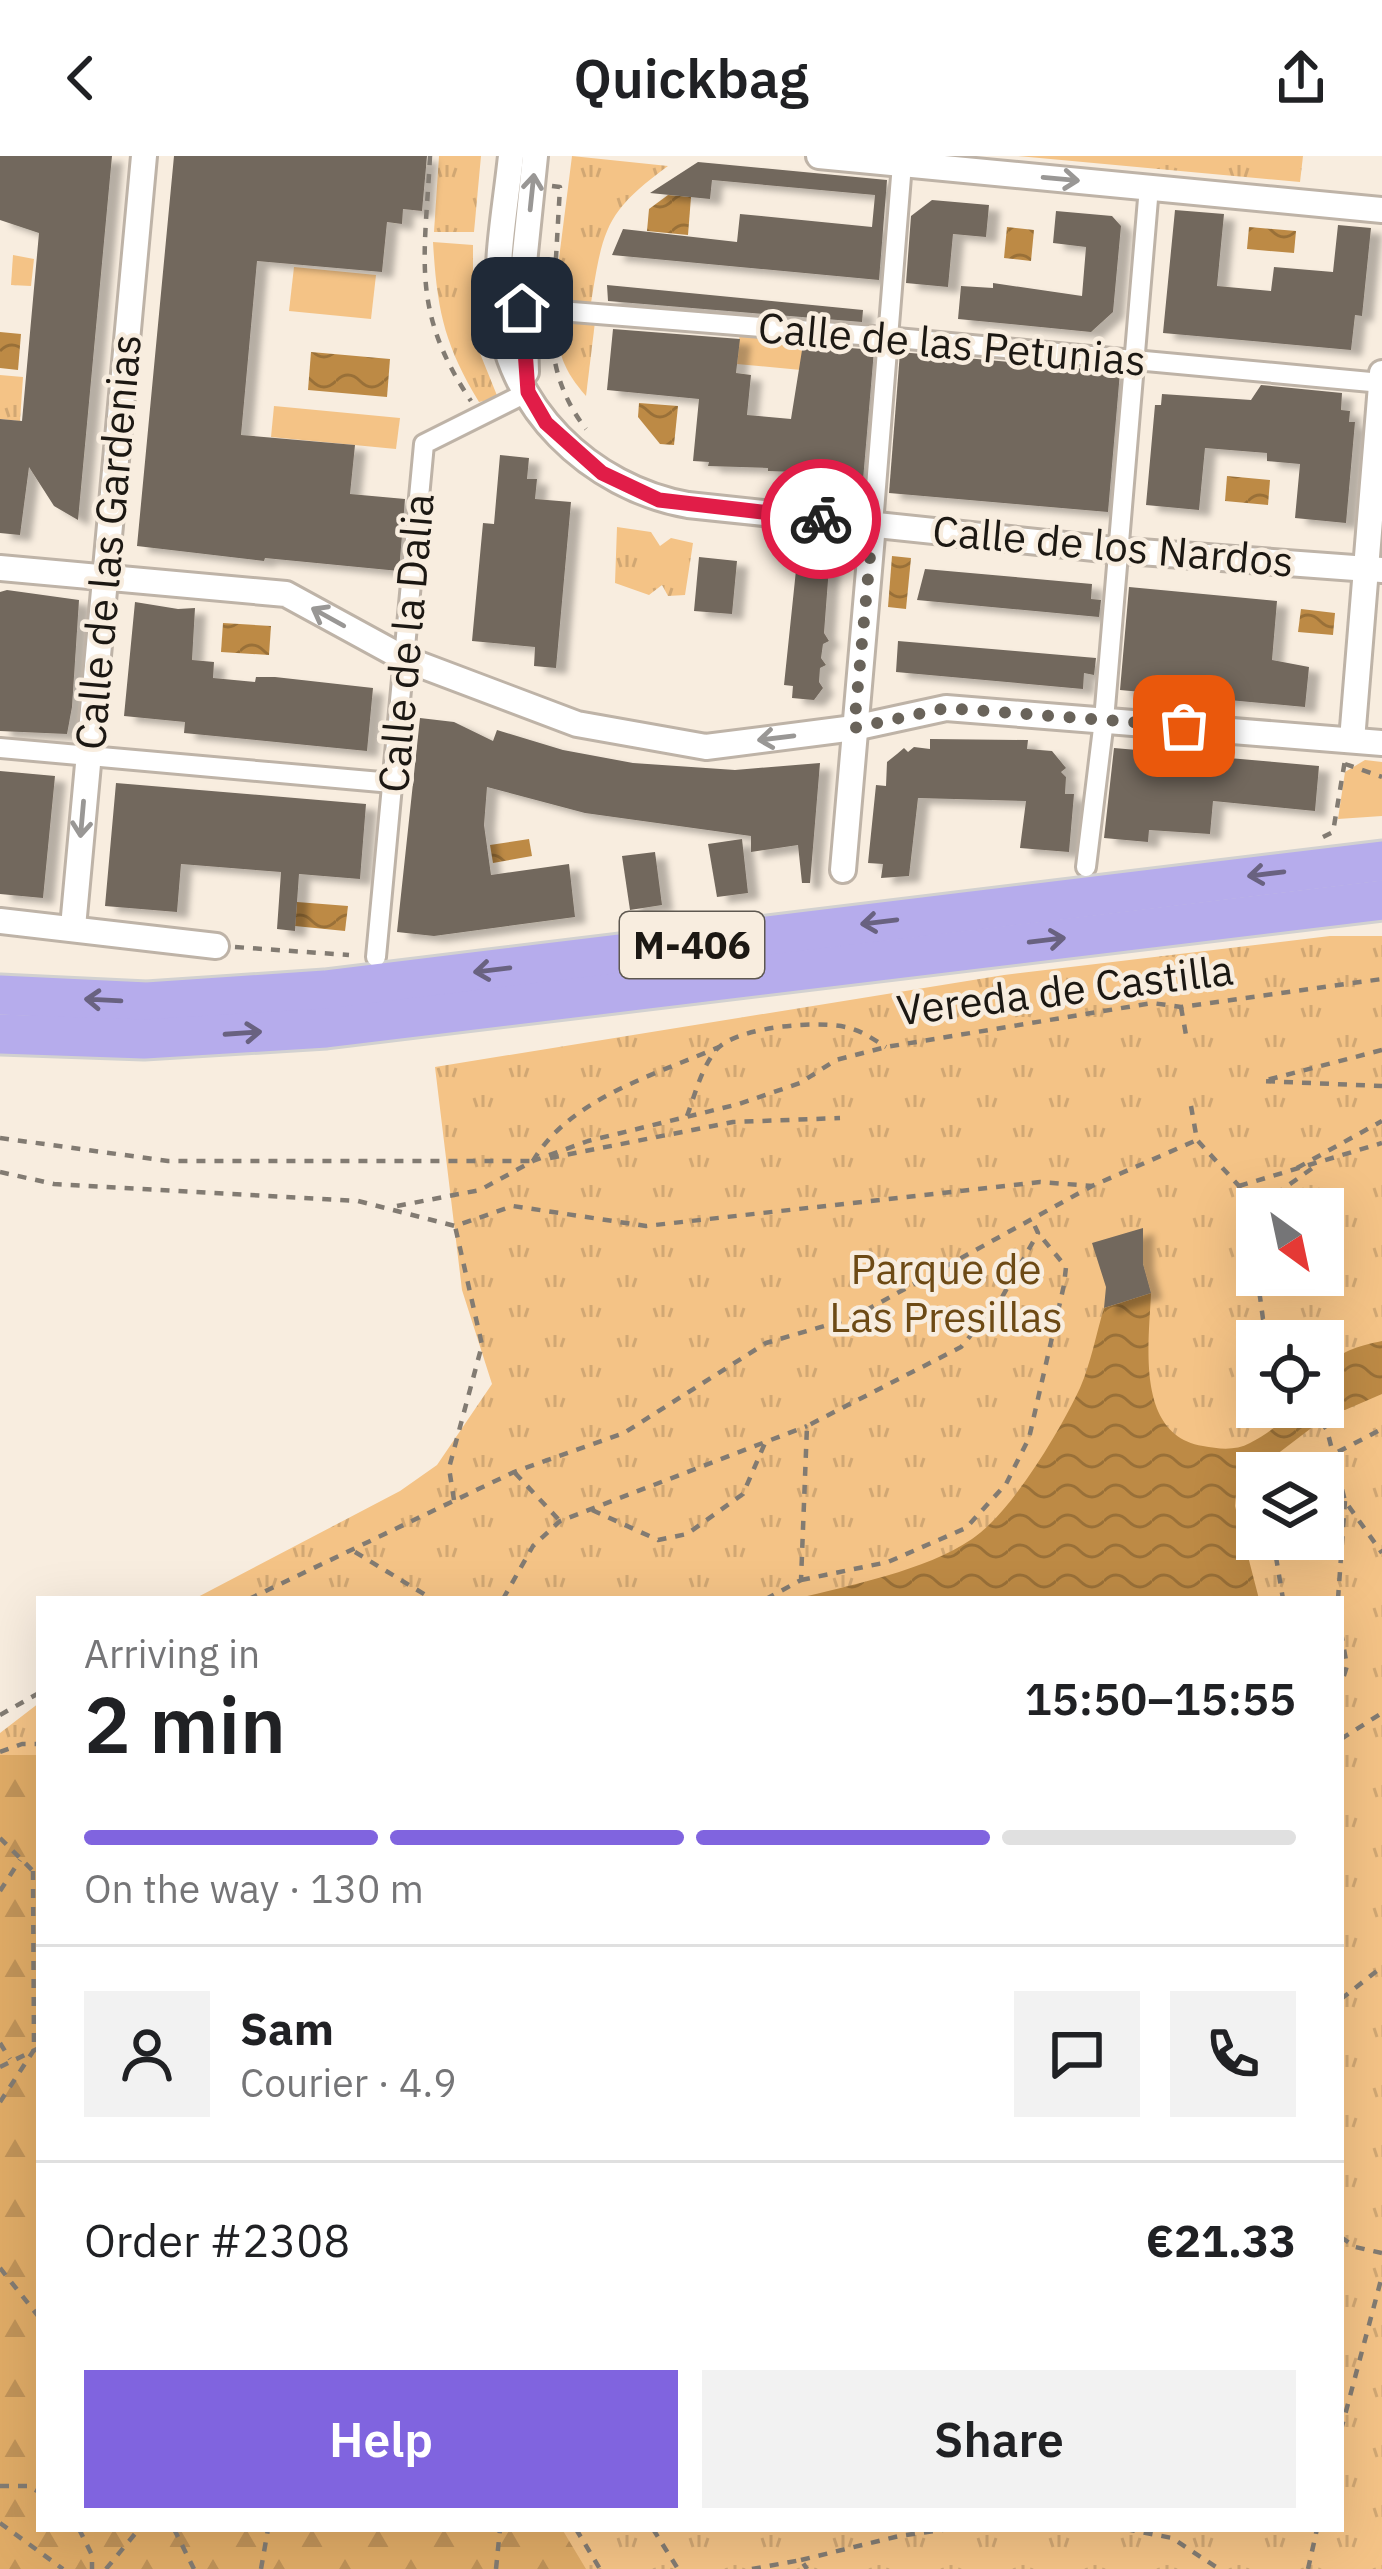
<!DOCTYPE html>
<meta charset="utf-8">
<style>
:root{--surface:#fff;--page:#f2f2f2;--text:#202124;--muted:#757577;--line:#e0e0e0;--accent:#8064df}
body{margin:0;font-family:"IBM Plex Sans",sans-serif;background:var(--page);color:var(--text);height:100vh;display:flex;flex-direction:column;font-size:45px;white-space:nowrap}
*{box-sizing:border-box;margin:0}
p{font-size:39px;color:var(--muted)}
.icon{flex:none;width:66px;height:66px;fill:none;stroke:currentColor;stroke-width:2;stroke-linecap:round;stroke-linejoin:round}
.map{position:relative;flex:1;overflow:hidden}
.details{position:absolute;left:36px;top:1440px;width:1308px;height:936px;display:flex;flex-direction:column;background:var(--surface);border-radius:0px;box-shadow:0 12px 48px #0002}
.details>*{flex:none}
.needle{width:78px;rotate:147deg}
.tools{position:absolute;left:1236px;top:1032px;display:grid;gap:24px}
.tools a{display:grid;place-items:center;width:108px;height:108px;border-radius:0px;background:var(--surface);box-shadow:0 12px 48px #0002;font-size:60px}
.pin{position:absolute;display:grid;place-items:center;width:102px;height:102px;color:#fff;margin:-51px;border-radius:24px;box-shadow:0 6px 18px #0006}
.courier{position:absolute;display:grid;place-items:center;width:120px;height:120px;margin:-60px;border:9px solid #e11d48;border-radius:50%;background:#fff;color:#222;box-shadow:0 3px 15px #0007}
.headline em{font-style:normal;font-weight:600}
.headline div{display:flex;flex-direction:column-reverse}
.headline{display:flex;align-items:center;justify-content:space-between;height:204px;padding:0 48px}
h1{font-size:78px;font-weight:600;line-height:90px}
.bar{display:grid;grid-template-columns:repeat(4,1fr);gap:18px 12px;align-content:center;height:144px;padding:0 48px}
.bar i{height:15px;border-radius:9px;background:var(--line)}
.bar .on{background:var(--accent)}
.bar p{grid-column:span 4}
.line{display:flex;align-items:center;gap:30px;padding:0 48px;border-top:3px solid var(--line)}
.line div{flex:1}
.round{display:grid;place-items:center;flex:none;width:126px;height:126px;border-radius:0px;background:var(--page)}
.primary-button{display:flex;gap:24px;margin-top:auto;padding:24px 48px}
.primary-button a{flex:1;height:138px;border-radius:0px;background:var(--accent);color:#fff;font-size:48px;font-weight:600;line-height:138px;text-align:center}
.primary-button a+a{background:var(--page);color:var(--text)}
header{display:flex;justify-content:space-between;align-items:center;height:156px;padding:0 48px;background:var(--surface);font-size:54px;font-weight:600}
.map>svg:first-child{display:block}
.grass{fill:url(#grass-tufts);fill-rule:evenodd}
.forest{fill:url(#forest-firs)}
.garden{fill:#f4c386}
.water{fill:url(#water-waves)}
.building{fill:#72685d;filter:url(#shadow)}
.lines{fill:none;stroke-linecap:round;stroke-linejoin:round}
.pedestrian-casing{stroke:#beb3a7;stroke-width:24}
.minor-casing{stroke:#beb3a7;stroke-width:30}
.trunk-casing{stroke:#d2d1d0;stroke-width:45}
.path{stroke:#827b72;stroke-width:4.5;stroke-dasharray:9 9;stroke-linecap:butt}
.pedestrian{stroke:#fff;stroke-width:18}
.minor{stroke:#fff;stroke-width:24}
.trunk{stroke:#b6acec;stroke-width:39}
.oneway{stroke:#999795}
.oneway2{stroke:#696280}
.done{stroke:#69635a;stroke-width:12;stroke-dasharray:0 21.6}
.route{stroke:#e11d48;stroke-width:15}
.labels{text-anchor:middle;stroke-width:9;stroke-linejoin:round;paint-order:stroke}
.shield{fill:#f8eddf;stroke:#5e5850;stroke-width:3}
.shield-label{font-size:39px;font-weight:bold;fill:#1c1813}
.street-label{font-size:42px;fill:#1c1813;stroke:#f8eddf}
.park-label{font-size:42px;fill:#6d4a15;stroke:#f8eddf}
</style>
<header><svg class="icon" aria-label="back" viewBox="0 0 24 24"><path d="M15 5l-7 7 7 7"/></svg>Quickbag<svg class="icon" aria-label="share" viewBox="0 0 24 24"><path d="M12 15V3M7 8l5-5 5 5M5 13v7h14v-7"/></svg></header>
<div class="map">
<svg width="1382" height="2413" viewBox="0 0 1382 2413">
<defs>
<pattern id="grass-tufts" width="24" height="20" patternUnits="userSpaceOnUse" patternTransform="scale(3)"><rect width="24" height="20" fill="#f4c386"/><path d="M3 7l-1-3M5 7V3M7 7l1-3M15 17l-1-3M17 17v-4M19 17l1-3" fill="none" stroke="#d1a773"/></pattern>
<pattern id="forest-firs" width="22" height="20" patternUnits="userSpaceOnUse" patternTransform="scale(3)"><rect width="22" height="20" fill="#dfab66"/><path d="M5 1l3.5 6h-7zM16 11l3.5 6h-7z" fill="#bf9258"/></pattern>
<pattern id="water-waves" width="16" height="10" patternUnits="userSpaceOnUse" patternTransform="scale(3)"><rect width="16" height="10" fill="#bd8a45"/><path d="M0 5q4-4 8 0t8 0" fill="none" stroke="#997038"/></pattern>
<filter id="shadow"><feDropShadow dx="11" dy="6" stdDeviation="3" flood-color="#0004"/></filter>
</defs>
<rect width="100%" height="100%" fill="#f8eddf"/>
<g class="grass">
<polygon points="439,0 481,0 474,76 434,76"/>
<path d="M572,0L668,10C605,56 603,73 591,147L554,142Z"/>
<polygon points="1018,0 1303,0 1300,26"/>
<path d="M433,86L473,89V180L498,242L479,246C444,188 437,154 433,86Z"/>
<polygon points="13,99 34,103 31,130 11,129"/>
<path d="M558,162L595,166L586,240C564,215 556,196 558,162Z"/>
<polygon points="0,219 23,221 20,265 0,263"/>
<polygon points="617,371 651,376 660,390 671,382 693,387 685,439 668,440 662,429 649,439 615,427"/>
<path d="M1330,780H1382V2413H0V1577L39,1547V2373H1341V1443H194L400,1335L437,1309L492,1228L462,1134L435,911L1004,819ZM1257,1053H1323V1119H1257ZM1257,1185H1323V1251H1257ZM1257,1317H1323V1383H1257Z"/>
</g>
<polygon class="forest" points="0,1599 39,1599 39,2373 562,2373 586,2413 0,2413"/>
<g class="garden">
<polygon points="294,111 376,119 371,163 289,155"/>
<polygon points="740,175 804,181 801,214 737,208"/>
<polygon points="274,250 400,262 396,293 271,281"/>
<polygon points="1365,604 1382,606 1382,660 1338,663 1345,616"/>
</g>
<g class="water">
<polygon points="668,39 691,41 688,79 647,75 649,53"/>
<polygon points="1007,71 1034,74 1031,105 1004,102"/>
<polygon points="1249,71 1296,75 1294,97 1247,93"/>
<polygon points="0,176 21,178 18,214 0,212"/>
<polygon points="311,196 390,203 387,241 308,234"/>
<polygon points="639,247 678,250 674,289 660,288 638,261"/>
<polygon points="1227,320 1270,324 1268,349 1225,345"/>
<polygon points="892,400 911,402 906,453 888,451"/>
<polygon points="1301,453 1335,457 1333,479 1298,476"/>
<polygon points="223,467 271,470 269,499 221,496"/>
<polygon points="529,683 532,700 493,707 490,689"/>
<polygon points="297,746 348,750 345,775 295,770"/>
<path d="M1151,1137C1149,1187 1135,1279 1203,1290C1219,1293 1235,1295 1250,1287C1277,1274 1292,1251 1323,1251C1323,1204 1335,1195 1382,1185V1238L1345,1254H1335L1264,1308L1248,1315L1237,1328L1235,1350L1259,1443H796C850,1429 925,1415 972,1383C1011,1357 1060,1275 1080,1232C1091,1207 1096,1178 1104,1152Z"/>
</g>
<g class="building">
<polygon points="0,0 112,0 78,364 54,350 29,311 20,379 0,377 0,263 22,265 39,77 0,64"/>
<polygon points="174,0 427,0 422,55 403,53 402,68 387,66 382,116 257,105 241,279 355,289 350,338 405,343 399,415 265,402 264,405 137,390"/>
<polygon points="698,6 887,24 879,124 612,99 623,73 737,86 740,58 872,71 875,39 712,24 710,43 650,37"/>
<polygon points="932,44 989,49 986,81 953,78 948,131 906,127 911,60"/>
<polygon points="1175,54 1224,58 1217,130 1271,135 1274,111 1333,116 1338,69 1371,72 1362,160 1355,159 1351,194 1163,177"/>
<polygon points="1056,55 1112,60 1121,70 1113,156 1091,176 958,163 961,130 993,132 993,127 1082,140 1086,91 1053,87"/>
<polygon points="607,129 863,154 862,166 608,145"/>
<polygon points="613,173 740,183 736,217 751,219 747,259 791,263 803,188 874,194 863,324 823,317 768,315 768,312 708,310 709,306 693,305 699,243 607,234"/>
<polygon points="900,196 1120,216 1108,356 889,337"/>
<polygon points="1261,229 1342,237 1341,254 1350,255 1349,266 1355,266 1346,367 1295,362 1300,308 1267,305 1267,297 1205,292 1199,354 1146,349 1155,249 1161,249 1162,238 1251,244"/>
<polygon points="500,299 529,302 527,323 537,323 535,343 571,346 556,512 534,510 535,491 472,485 483,367 494,368"/>
<polygon points="798,395 830,398 824,477 829,485 823,488 821,502 826,509 820,512 819,526 823,532 814,544 792,542 793,530 784,529"/>
<polygon points="699,401 737,405 732,458 694,455"/>
<polygon points="925,413 1092,428 1091,443 1101,444 1099,461 917,444"/>
<polygon points="1129,431 1277,445 1272,504 1309,511 1305,551 1120,534"/>
<polygon points="7,434 79,444 72,551 67,578 0,575 0,436"/>
<polygon points="135,446 178,453 195,452 192,504 214,506 213,522 255,526 256,521 275,521 373,532 367,595 184,577 185,566 124,560"/>
<polygon points="898,485 1096,502 1094,519 1084,517 1083,533 896,516"/>
<polygon points="420,562 454,566 493,585 497,574 563,594 633,607 735,614 820,607 810,727 802,727 798,689 751,696 751,680 585,657 487,631 484,669 491,719 569,708 575,761 434,780 397,776"/>
<polygon points="930,583 1028,584 1027,593 1052,595 1066,612 1061,616 1066,621 1065,638 1074,638 1069,696 1020,692 1026,645 918,642 909,720 881,722 883,708 868,707 876,629 886,630 887,606 897,598 904,592 908,596 914,591 930,593"/>
<polygon points="1114,592 1319,610 1315,655 1213,645 1210,678 1149,674 1148,686 1104,682"/>
<polygon points="0,615 55,620 43,742 0,738"/>
<polygon points="116,627 366,648 360,723 299,718 295,775 277,773 281,716 181,708 177,756 105,750"/>
<polygon points="742,683 748,737 717,741 708,688"/>
<polygon points="655,696 662,749 630,754 622,700"/>
<polygon points="1143,1072 1143,1108 1151,1137 1104,1152 1106,1131 1092,1087"/>
</g>
<g class="lines">
<g class="pedestrian-casing">
<g id="pedestrian">
<polyline points="522,152 886,181 1382,227"/>
<polyline points="873,368 902,8"/>
<polyline points="0,592 392,627"/>
<polyline points="1086,711 1104,564 1149,31"/>
<polyline points="376,801 424,288 528,236"/>
</g>
</g>
<g class="minor-casing">
<g id="minor">
<path d="M511,0C506,48 496,99 499,148C504,250 591,332 688,349L1113,394L1382,414"/>
<polyline points="819,0 1382,54"/>
<polyline points="526,216 523,117 535,0"/>
<polyline points="0,412 286,438 405,503 577,568 706,591 854,572 946,552 1382,587"/>
<polyline points="1352,584 1382,217"/>
<polyline points="843,714 873,368"/>
<polyline points="0,765 216,790"/>
<polyline points="73,771 144,0"/>
</g>
</g>
<g class="trunk-casing">
<g id="trunk">
<polyline points="0,839 147,846 325,834 1382,705"/>
<polyline points="0,878 144,883 326,872 1382,744"/>
</g>
</g>
<g class="path">
<path d="M430,0C425,103 410,154 471,245"/>
<polyline points="552,30 560,31 554,137"/>
<path d="M553,172C550,207 564,245 586,273"/>
<polyline points="1345,608 1382,621"/>
<polyline points="1323,681 1333,676 1345,604"/>
<polyline points="235,791 349,799"/>
<polyline points="1181,851 1186,879"/>
<polyline points="1382,894 1263,925 1382,930"/>
<polyline points="1191,950 1197,984 1239,1030 1257,1117"/>
<path d="M687,960C695,939 702,909 718,892C740,870 825,863 853,873C865,877 876,885 886,891"/>
<polyline points="0,982 168,1005 533,1005"/>
<polyline points="550,1002 733,966 840,962"/>
<path d="M533,1005C570,942 655,919 719,891"/>
<polyline points="1297,1012 1382,965"/>
<polyline points="0,1016 54,1028 358,1045 455,1070 513,1050 646,1070 1040,1026 1092,1030"/>
<polyline points="1239,1030 1382,987"/>
<polyline points="397,1050 480,1034 533,1005 588,985 739,948 800,927 836,904 886,891 1152,847 1181,851 1382,823"/>
<polyline points="1266,1053 1269,1043 1314,1011"/>
<polyline points="1257,1119 1263,1163 1274,1185"/>
<polyline points="1310,1251 1327,1274 1345,1345 1382,1397"/>
<polyline points="515,1317 560,1365"/>
<polyline points="1309,1317 1332,1299 1382,1273"/>
<polyline points="454,1344 449,1312 482,1189 455,1070"/>
<polyline points="592,1354 658,1384 687,1378 743,1338 765,1287"/>
<polyline points="1273,1383 1283,1443"/>
<polyline points="355,1396 432,1443"/>
<polyline points="801,1424 888,1406 966,1372 1006,1328 1029,1282 1064,1129 1066,1111 1038,1077"/>
<polyline points="249,1443 514,1316 624,1277 766,1187 852,1162 1092,1030 1197,984"/>
<polyline points="503,1443 533,1390 560,1365 807,1270"/>
<polyline points="766,1443 801,1424 807,1270 961,1191 1001,1143 1038,1077 1032,1064"/>
<polyline points="1338,1443 1345,1345"/>
<polyline points="1341,1476 1347,1510 1341,1529"/>
<polyline points="0,1559 39,1537"/>
<polyline points="1341,1583 1382,1557"/>
<polyline points="0,1596 22,1588 39,1588"/>
<polyline points="0,1682 39,1721"/>
<polyline points="33,1715 34,1893"/>
<polyline points="0,1735 20,1704"/>
<polyline points="1341,1843 1382,1811"/>
<polyline points="0,1887 10,1903"/>
<polyline points="0,1911 39,1892"/>
<polyline points="0,1946 34,1894"/>
<polyline points="1341,2081 1355,2091 1382,2097"/>
<polyline points="0,2112 39,2161"/>
<polyline points="1341,2274 1382,2120"/>
<polyline points="0,2330 28,2330 39,2336"/>
<polyline points="0,2367 63,2413"/>
<polyline points="79,2373 92,2399 92,2413"/>
<polyline points="174,2373 194,2413"/>
<polyline points="576,2373 600,2413"/>
<polyline points="653,2373 678,2413"/>
<polyline points="1126,2373 1172,2382 1219,2413"/>
<polyline points="801,2404 899,2380 949,2373"/>
<polyline points="106,2413 139,2373"/>
<polyline points="261,2413 268,2373"/>
<polyline points="496,2413 500,2373"/>
<polyline points="752,2413 801,2404 807,2413"/>
<polyline points="1308,2413 1317,2373"/>
</g>
<use href="#pedestrian" class="pedestrian"/>
<use href="#minor" class="minor"/>
<use href="#trunk" class="trunk"/>
</g>
<defs><path id="oneway-shaft" d="M-6 0H5M1.5-3L5.5 0L1.5 3" fill="none" stroke-width="1.6" stroke-linecap="round" stroke-linejoin="round" transform="scale(3)"/></defs>
<g class="oneway">
<use href="#oneway-shaft" transform="translate(1061 23) rotate(5)"/>
<use href="#oneway-shaft" transform="translate(532 36) rotate(-84)"/>
<use href="#oneway-shaft" transform="translate(328 461) rotate(-151)"/>
<use href="#oneway-shaft" transform="translate(776 582) rotate(173)"/>
<use href="#oneway-shaft" transform="translate(82 663) rotate(95)"/>
</g>
<g class="oneway2">
<use href="#oneway-shaft" transform="translate(1266 718) rotate(173)"/>
<use href="#oneway-shaft" transform="translate(879 766) rotate(173)"/>
<use href="#oneway-shaft" transform="translate(1047 784) rotate(-7)"/>
<use href="#oneway-shaft" transform="translate(492 814) rotate(173)"/>
<use href="#oneway-shaft" transform="translate(103 844) rotate(-177)"/>
<use href="#oneway-shaft" transform="translate(243 877) rotate(-4)"/>
</g>
<g class="lines">
<polyline class="done" points="821,363 873,368 854,572 946,552 1184,570"/>
<polyline class="route" points="522,152 528,236 546,267 602,317 659,344 821,363"/>
</g>
<g class="labels">
<rect class="shield" x="620" y="756" width="144" height="66" rx="9"/>
<g class="shield-label">
<text x="692" y="803">M-406</text>
</g>
<g class="street-label">
<text transform="translate(952 188) rotate(5)" y="15">Calle de las Petunias</text>
<text transform="translate(108 386) rotate(-85)" y="15">Calle de las Gardenias</text>
<text transform="translate(1113 390) rotate(5)" y="15">Calle de los Nardos</text>
<text transform="translate(406 487) rotate(-85)" y="15">Calle de la Dalia</text>
<text transform="translate(1065 834) rotate(-7)" y="15">Vereda de Castilla</text>
</g>
<g class="park-label">
<text x="946" y="1128">Parque de<tspan x="946" dy="48">Las Presillas</tspan></text>
</g>
</g>
</svg>
<div class="tools">
<a><svg class="needle" viewBox="-14 -14 28 28"><path d="M0-13l5 13h-10z" fill="#e53935"/><path d="M0 13l5-13h-10z" fill="#757577"/></svg></a>
<a><svg class="icon" aria-label="locate" viewBox="0 0 24 24"><circle cx="12" cy="12" r="6"/><path d="M12 2v4M12 18v4M2 12h4M18 12h4"/></svg></a>
<a><svg class="icon" aria-label="layers" viewBox="0 0 24 24"><path d="M12 4l9 5-9 5-9-5zM3 14l9 5 9-5"/></svg></a>
</div>
<div class="pin" style="left:1184px;top:570px;background:#ea580c"><svg class="icon" aria-label="bag" viewBox="0 0 24 24"><path d="M5 8h14l-1 12H6zM9 8a3 3 0 0 1 6 0"/></svg></div>
<div class="pin" style="left:522px;top:152px;background:#1f2937"><svg class="icon" aria-label="home" viewBox="0 0 24 24"><path d="M3 11l9-7 9 7M6 9v11h12V9"/></svg></div>
<div class="courier" style="left:821px;top:363px"><svg class="icon" aria-label="bike" viewBox="0 0 24 24"><circle cx="6" cy="16" r="4"/><circle cx="18" cy="16" r="4"/><path d="M6 16l4-8h5l3 8M10 8l3 8H6M13 5h3"/></svg></div>
<section class="details">
<div class="headline"><div><h1>2 min</h1><p>Arriving in</p></div><em>15:50–15:55</em></div>
<div class="bar"><i class="on"></i><i class="on"></i><i class="on"></i><i></i><p>On the way · 130 m</p></div>
<div class="line" style="height:216px"><a class="round"><svg class="icon" aria-label="person" viewBox="0 0 24 24"><circle cx="12" cy="8" r="4"/><path d="M4 21q1-7 8-7t8 7"/></svg></a><div><b>Sam</b><p>Courier · 4.9</p></div><a class="round"><svg class="icon" aria-label="chat" viewBox="0 0 24 24"><path d="M4 5h16v11H9l-5 4z"/></svg></a><a class="round"><svg class="icon" aria-label="phone" viewBox="0 0 24 24"><path d="M5 4h4l2 5-3 2q2 4 5 5l2-3 5 2v4C11 20 4 13 5 4z"/></svg></a></div>
<div class="line" style="height:156px"><div>Order #2308</div><b>€21.33</b></div>
<div class="primary-button"><a>Help</a><a>Share</a></div>
</section>
</div>
